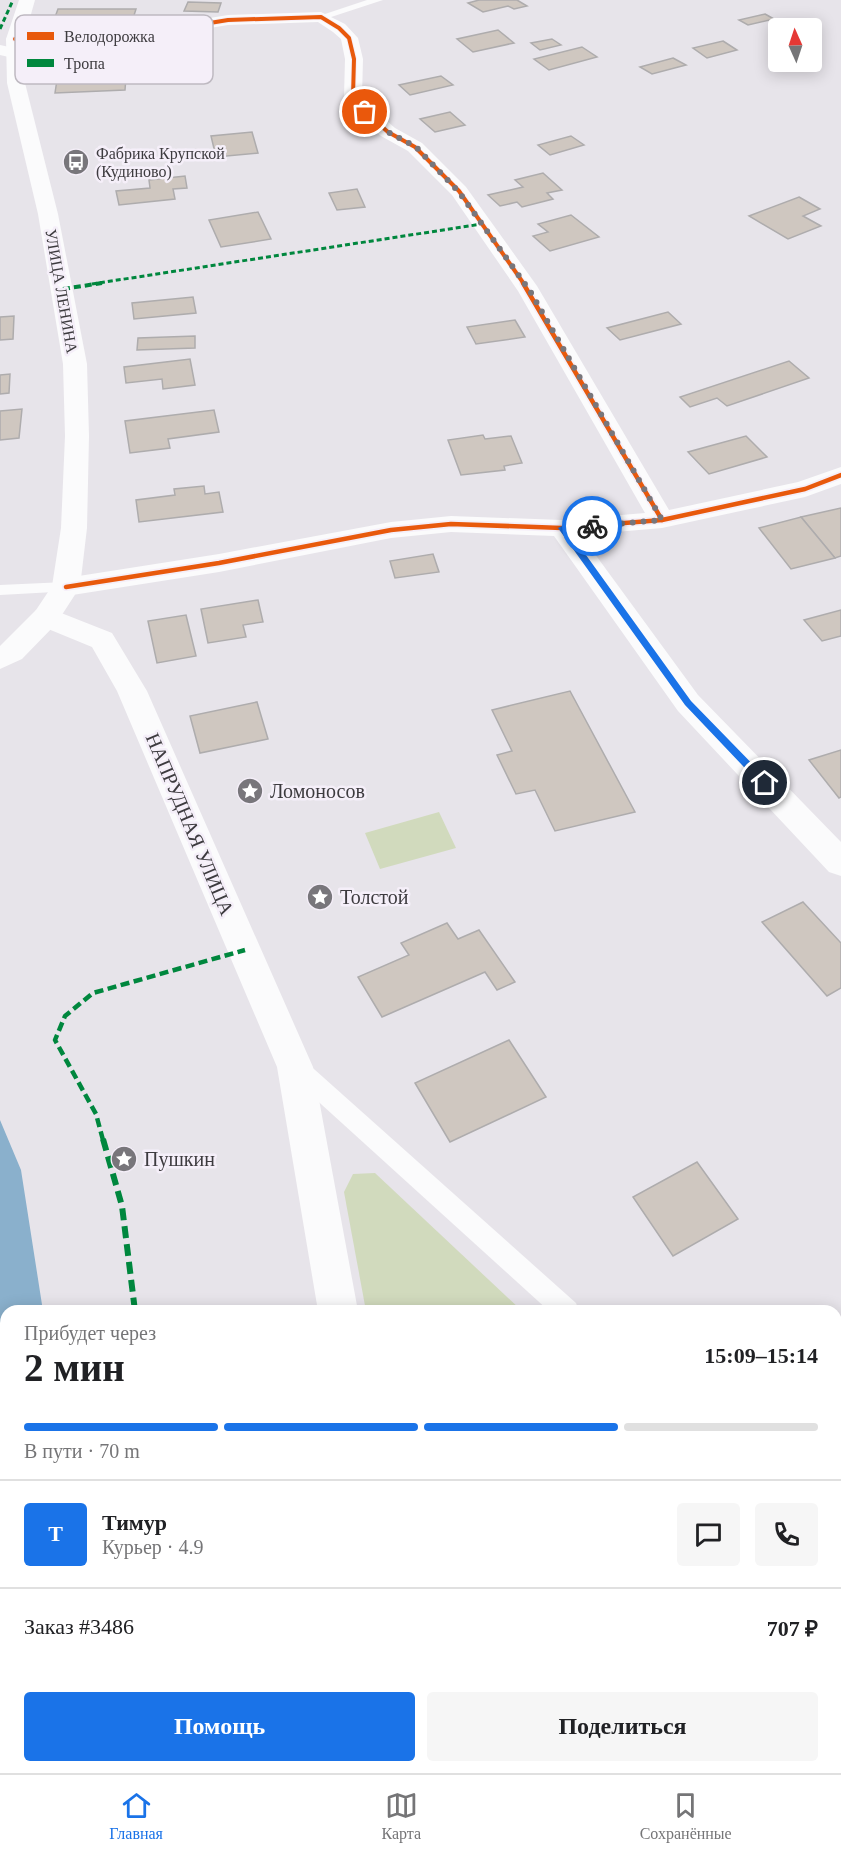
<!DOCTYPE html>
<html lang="ru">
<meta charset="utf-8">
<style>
:root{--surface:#fff;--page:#f6f6f6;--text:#202124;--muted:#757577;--line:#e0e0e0;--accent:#1a73e8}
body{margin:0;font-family:Georgia,serif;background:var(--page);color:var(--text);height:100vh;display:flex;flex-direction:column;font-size:22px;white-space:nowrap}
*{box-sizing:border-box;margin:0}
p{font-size:20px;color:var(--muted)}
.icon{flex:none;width:33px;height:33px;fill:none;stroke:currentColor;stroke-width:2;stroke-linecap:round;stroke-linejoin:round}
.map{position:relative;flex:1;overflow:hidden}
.drawer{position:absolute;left:0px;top:1305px;width:842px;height:468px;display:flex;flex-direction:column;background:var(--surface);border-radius:18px 18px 0 0;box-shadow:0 3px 15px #0003}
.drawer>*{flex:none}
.needle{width:39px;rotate:357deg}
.buttons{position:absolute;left:768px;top:18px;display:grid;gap:12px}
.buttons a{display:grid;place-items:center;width:54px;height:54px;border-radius:6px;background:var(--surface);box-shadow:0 3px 15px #0003;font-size:30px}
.pin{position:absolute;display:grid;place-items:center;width:51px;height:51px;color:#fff;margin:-26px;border:3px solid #fff;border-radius:50%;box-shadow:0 2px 6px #0007}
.courier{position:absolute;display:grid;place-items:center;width:60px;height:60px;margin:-30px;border:4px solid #1a73e8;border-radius:50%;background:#fff;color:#222;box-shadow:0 2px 8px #0007}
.summary em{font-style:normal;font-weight:700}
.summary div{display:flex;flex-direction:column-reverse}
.summary{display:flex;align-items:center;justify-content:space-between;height:102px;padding:0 24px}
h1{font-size:39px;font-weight:700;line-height:45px}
.bar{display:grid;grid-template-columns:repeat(4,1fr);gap:9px 6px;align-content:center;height:72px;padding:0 24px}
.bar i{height:8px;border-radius:4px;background:var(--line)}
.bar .selected{background:var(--accent)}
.bar p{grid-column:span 4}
.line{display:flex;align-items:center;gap:15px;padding:0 24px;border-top:2px solid var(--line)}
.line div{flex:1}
.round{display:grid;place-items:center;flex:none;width:63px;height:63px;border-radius:6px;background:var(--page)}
.button{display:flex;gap:12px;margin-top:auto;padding:12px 24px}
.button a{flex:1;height:69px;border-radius:6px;background:var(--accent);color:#fff;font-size:24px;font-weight:700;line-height:69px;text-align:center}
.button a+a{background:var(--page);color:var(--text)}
.dock{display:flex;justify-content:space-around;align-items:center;height:84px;border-top:2px solid var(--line);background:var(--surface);font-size:16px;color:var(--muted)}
.dock a{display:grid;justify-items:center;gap:3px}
.dock .selected{color:var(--accent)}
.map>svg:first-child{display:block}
.green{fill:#d1dabd}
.water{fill:#8ab0cc}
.building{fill:#cfc7c0;stroke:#aeacad;stroke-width:1.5}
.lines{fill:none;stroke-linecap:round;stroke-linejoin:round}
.service{fill:#fbfbfc;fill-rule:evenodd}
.minor{fill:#fbfbfc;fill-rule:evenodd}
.tertiary{fill:#fbfbfc;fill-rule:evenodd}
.secondary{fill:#fbfbfc;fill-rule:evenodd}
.quiet-far3{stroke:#00873e;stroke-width:3;stroke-dasharray:5 3;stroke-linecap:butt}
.quiet-far2{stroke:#00873e;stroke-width:4;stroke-dasharray:7 4;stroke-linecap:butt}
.quiet-far1{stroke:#00873e;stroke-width:4.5;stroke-dasharray:9 4.5;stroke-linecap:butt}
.quiet{stroke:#00873e;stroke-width:6;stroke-dasharray:12 6;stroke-linecap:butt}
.cycleway-far1-casing{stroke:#f5eff9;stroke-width:6}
.cycleway-casing{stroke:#f5eff9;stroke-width:8}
.cycleway-far1{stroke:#e8590c;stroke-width:4}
.cycleway{stroke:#e8590c;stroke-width:4.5}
.route{fill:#1a73e8}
.done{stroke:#78767b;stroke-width:6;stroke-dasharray:0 10.8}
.labels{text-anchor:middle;stroke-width:5;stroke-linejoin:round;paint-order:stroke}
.far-poi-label{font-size:16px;fill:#3d3b3f;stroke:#f5eff9;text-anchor:start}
.far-street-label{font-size:16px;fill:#3d3b3f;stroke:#f5eff9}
.poi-label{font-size:20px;fill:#3d3b3f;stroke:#f5eff9;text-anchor:start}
.street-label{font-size:20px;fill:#3d3b3f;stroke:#f5eff9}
.key{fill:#f5eff9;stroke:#beb9c1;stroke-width:1.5}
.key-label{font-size:16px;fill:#3d3b3f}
</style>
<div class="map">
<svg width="841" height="1773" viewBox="0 0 841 1773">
<rect width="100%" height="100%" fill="#e7e4ea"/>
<g class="green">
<polygon points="439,812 456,848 380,869 365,833"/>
<polygon points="375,1173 522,1311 366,1311 344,1192 353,1174"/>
<polygon points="135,1767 361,1767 363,1773 135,1773"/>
</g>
<polygon class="water" points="0,1120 21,1170 43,1311 6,1311 6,1767 66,1767 66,1773 0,1773"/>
<g class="building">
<polygon points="479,0 517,0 527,6 514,9 508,6 483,12 468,3"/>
<polygon points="188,2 221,3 218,12 184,11"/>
<polygon points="58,9 136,9 130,28 51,28"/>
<polygon points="765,14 774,19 748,25 739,20"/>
<polygon points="498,30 514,43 473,52 457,39"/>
<polygon points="552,39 561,45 540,50 531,43"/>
<polygon points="723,41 737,50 707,58 693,48"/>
<polygon points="582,47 597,57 549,70 534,59"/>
<polygon points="673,58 686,65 652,74 640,67"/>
<polygon points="441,76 453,85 410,95 399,85"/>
<polygon points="126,77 125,90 55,93 57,80"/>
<polygon points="450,112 465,125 435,132 420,119"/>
<polygon points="252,132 258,153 216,157 211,136"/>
<polygon points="571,136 584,145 550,155 538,145"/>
<polygon points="543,173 562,190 547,193 553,199 522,207 517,202 500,206 488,195 523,187 515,180"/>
<polygon points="185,176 187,188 173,189 175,199 119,205 116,191 150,188 149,180"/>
<polygon points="357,189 365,207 337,210 329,193"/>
<polygon points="799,197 820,209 803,216 821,226 788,239 749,216"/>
<polygon points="258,212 271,239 221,247 209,220"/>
<polygon points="571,215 599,237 550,251 533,236 548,232 538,224"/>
<polygon points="193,297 196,313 134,319 132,303"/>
<polygon points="668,312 681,324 620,340 607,328"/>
<polygon points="14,316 13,339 0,340 0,317"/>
<polygon points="515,320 525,337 476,344 467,327"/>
<polygon points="195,336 195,348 137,350 138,338"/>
<polygon points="190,359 195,385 163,389 162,379 126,383 124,367"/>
<polygon points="789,361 809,378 727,406 717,398 690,407 680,397"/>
<polygon points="10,374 9,393 0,394 0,375"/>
<polygon points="22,409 19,438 0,440 0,411"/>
<polygon points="214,410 219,432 168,439 170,448 130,453 125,421"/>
<polygon points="483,435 485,439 511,436 522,463 504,466 505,470 461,475 448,440"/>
<polygon points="746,436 767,457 709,474 688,452"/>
<polygon points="204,486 205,494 219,492 223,512 139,522 136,500 175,495 174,489"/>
<polygon points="841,508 841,556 835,558 801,517"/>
<polygon points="801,517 835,558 791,569 759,528"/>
<polygon points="433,554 439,572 395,578 390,561"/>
<polygon points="258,600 263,622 243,625 246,637 208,643 201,609"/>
<polygon points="841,610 841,636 822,641 804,620"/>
<polygon points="186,615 196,656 157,663 148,621"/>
<polygon points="570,691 635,812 555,831 535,790 516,794 497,755 512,751 492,710"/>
<polygon points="257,702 268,739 200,753 190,716"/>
<polygon points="841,750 841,797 839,798 809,760"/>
<polygon points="803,902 841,943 841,988 827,996 762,922"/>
<polygon points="447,923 458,939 479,930 515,982 497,990 485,972 382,1017 358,977 409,955 401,943"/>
<polygon points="509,1040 546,1097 450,1142 415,1083"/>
<polygon points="697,1162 738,1219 673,1256 633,1197"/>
<polygon points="841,1567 841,1665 836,1655 836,1570"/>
<polygon points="608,1767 726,1767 729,1773 611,1773"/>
</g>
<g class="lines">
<g class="service">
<polygon points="367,0 383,0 325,19 316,17"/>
<polygon points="66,582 72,583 74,587 72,591 0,595 0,585"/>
<polygon points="297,1059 305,1061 576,1303 579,1311 549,1311 289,1075 286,1068 289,1061"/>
<polygon points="836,1756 841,1762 841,1773 816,1773 814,1767 836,1767"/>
</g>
<g class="minor">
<polygon points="321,12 345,24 358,38 363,59 362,96 372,108 395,128 422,143 466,187 537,286 669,510 798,482 841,467 841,484 805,497 662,528 581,535 698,695 841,842 841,876 829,872 678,711 554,536 451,532 391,538 219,572 66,596 56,593 52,587 56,581 66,578 219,554 391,522 451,516 562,520 645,513 518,291 452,195 408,151 381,136 358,116 344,96 345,59 341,39 333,32 318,22 228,25 137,40 15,44 9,43 6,39 9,35 15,34 137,30 228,15"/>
<polygon points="46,607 112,633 147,691 313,1067 358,1311 318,1311 277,1067 117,691 92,647 36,624 32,617 36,610"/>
<polygon points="393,1767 443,1767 444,1773 394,1773"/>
</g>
<polygon class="tertiary" points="0,45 19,49 22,53 19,57 13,58 0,55"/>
<polygon class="secondary" points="19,0 35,0 24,39 25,83 58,214 87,364 89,436 87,528 80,587 56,624 22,659 0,669 0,646 36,610 52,586 61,528 65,436 63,364 38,214 7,83 6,39"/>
<g class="quiet-far3">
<polyline points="0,29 13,0"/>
<polyline points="92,284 482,224"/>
</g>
<polyline class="quiet-far2" points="63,289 102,283"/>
<polyline class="quiet-far1" points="103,1140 96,1114 55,1040 65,1016 93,993 245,950"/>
<polyline class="quiet" points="103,1139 122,1206 135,1311"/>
<g class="cycleway-far1-casing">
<polyline id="cycleway-far1" points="15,39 137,35 228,20 321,17 339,28 349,38 354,59 353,96 365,112 388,132 415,147 459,191 524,284"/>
</g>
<g class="cycleway-casing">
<g id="cycleway">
<polyline points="523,283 662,520"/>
<polyline points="66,587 219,563 391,530 451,524 562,528 662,520 805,489 841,475"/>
</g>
</g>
<use href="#cycleway-far1" class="cycleway-far1"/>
<use href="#cycleway" class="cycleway"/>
</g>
<polygon class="route" points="595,524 595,528 592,528 568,530 691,701 768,780 768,785 761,785 685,705 558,528 562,526"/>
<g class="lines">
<polyline class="done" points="365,112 388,132 416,147 459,192 530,291 662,520 592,526"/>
</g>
<defs>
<g id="bus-disc" transform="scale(1.35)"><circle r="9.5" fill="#78767b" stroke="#f5eff9"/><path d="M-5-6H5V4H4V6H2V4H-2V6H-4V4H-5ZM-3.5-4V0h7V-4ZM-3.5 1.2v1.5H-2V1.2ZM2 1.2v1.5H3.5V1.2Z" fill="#fff"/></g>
<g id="sight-disc" transform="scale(1.35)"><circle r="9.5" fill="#78767b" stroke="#f5eff9"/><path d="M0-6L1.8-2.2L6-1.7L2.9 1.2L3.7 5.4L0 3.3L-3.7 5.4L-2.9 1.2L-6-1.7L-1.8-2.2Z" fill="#fff"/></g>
</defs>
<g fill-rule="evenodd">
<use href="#bus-disc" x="76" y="162"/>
<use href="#sight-disc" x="250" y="791"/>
<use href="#sight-disc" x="320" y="897"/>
<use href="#sight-disc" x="124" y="1159"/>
</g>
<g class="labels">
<g class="far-poi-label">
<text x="96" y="159">Фабрика Крупской<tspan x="96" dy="18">(Кудиново)</tspan></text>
</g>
<g class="far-street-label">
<text transform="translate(62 291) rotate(80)" y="6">УЛИЦА ЛЕНИНА</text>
</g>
<g class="poi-label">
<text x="270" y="798">Ломоносов</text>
<text x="340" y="904">Толстой</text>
<text x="144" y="1166">Пушкин</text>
</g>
<g class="street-label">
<text transform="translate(190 824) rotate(67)" y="7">НАПРУДНАЯ УЛИЦА</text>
</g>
</g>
<rect x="15" y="15" width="198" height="69" rx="9" class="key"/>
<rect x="27" y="32" width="27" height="8" fill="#e8590c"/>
<rect x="27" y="59" width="27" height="8" fill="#00873e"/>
<g class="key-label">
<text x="64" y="42">Велодорожка</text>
<text x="64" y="69">Тропа</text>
</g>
</svg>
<div class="buttons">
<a><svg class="needle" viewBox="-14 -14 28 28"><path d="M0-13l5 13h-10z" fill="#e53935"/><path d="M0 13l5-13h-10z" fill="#757577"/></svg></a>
</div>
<div class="pin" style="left:365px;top:112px;background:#ea580c"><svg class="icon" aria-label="bag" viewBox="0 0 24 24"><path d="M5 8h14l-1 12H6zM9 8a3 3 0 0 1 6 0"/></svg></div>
<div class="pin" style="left:765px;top:783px;background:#1f2937"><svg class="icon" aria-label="home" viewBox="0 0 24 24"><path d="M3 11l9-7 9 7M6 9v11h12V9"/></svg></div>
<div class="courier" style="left:592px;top:526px"><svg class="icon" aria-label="bike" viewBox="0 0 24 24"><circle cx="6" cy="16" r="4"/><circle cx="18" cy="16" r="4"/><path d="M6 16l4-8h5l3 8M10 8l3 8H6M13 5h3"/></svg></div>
<section class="drawer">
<div class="summary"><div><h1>2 мин</h1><p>Прибудет через</p></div><em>15:09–15:14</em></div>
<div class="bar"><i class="selected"></i><i class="selected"></i><i class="selected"></i><i></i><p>В пути · 70 m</p></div>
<div class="line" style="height:108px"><b class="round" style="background:var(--accent);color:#fff">Т</b><div><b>Тимур</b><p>Курьер · 4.9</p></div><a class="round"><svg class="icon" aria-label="chat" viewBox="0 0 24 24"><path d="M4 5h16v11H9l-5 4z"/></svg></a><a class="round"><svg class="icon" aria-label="phone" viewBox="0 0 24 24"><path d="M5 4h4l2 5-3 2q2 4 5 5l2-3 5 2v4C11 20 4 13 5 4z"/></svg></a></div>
<div class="line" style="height:78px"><div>Заказ #3486</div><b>707 ₽</b></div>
<div class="button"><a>Помощь</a><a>Поделиться</a></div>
</section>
</div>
<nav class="dock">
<a class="selected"><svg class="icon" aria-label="home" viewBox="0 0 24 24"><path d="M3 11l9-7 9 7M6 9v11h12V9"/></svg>Главная</a>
<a><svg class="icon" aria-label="map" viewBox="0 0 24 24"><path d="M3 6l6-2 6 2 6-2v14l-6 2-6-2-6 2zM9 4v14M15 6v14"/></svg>Карта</a>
<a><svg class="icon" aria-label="saved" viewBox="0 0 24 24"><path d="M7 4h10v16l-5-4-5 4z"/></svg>Сохранённые</a>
</nav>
